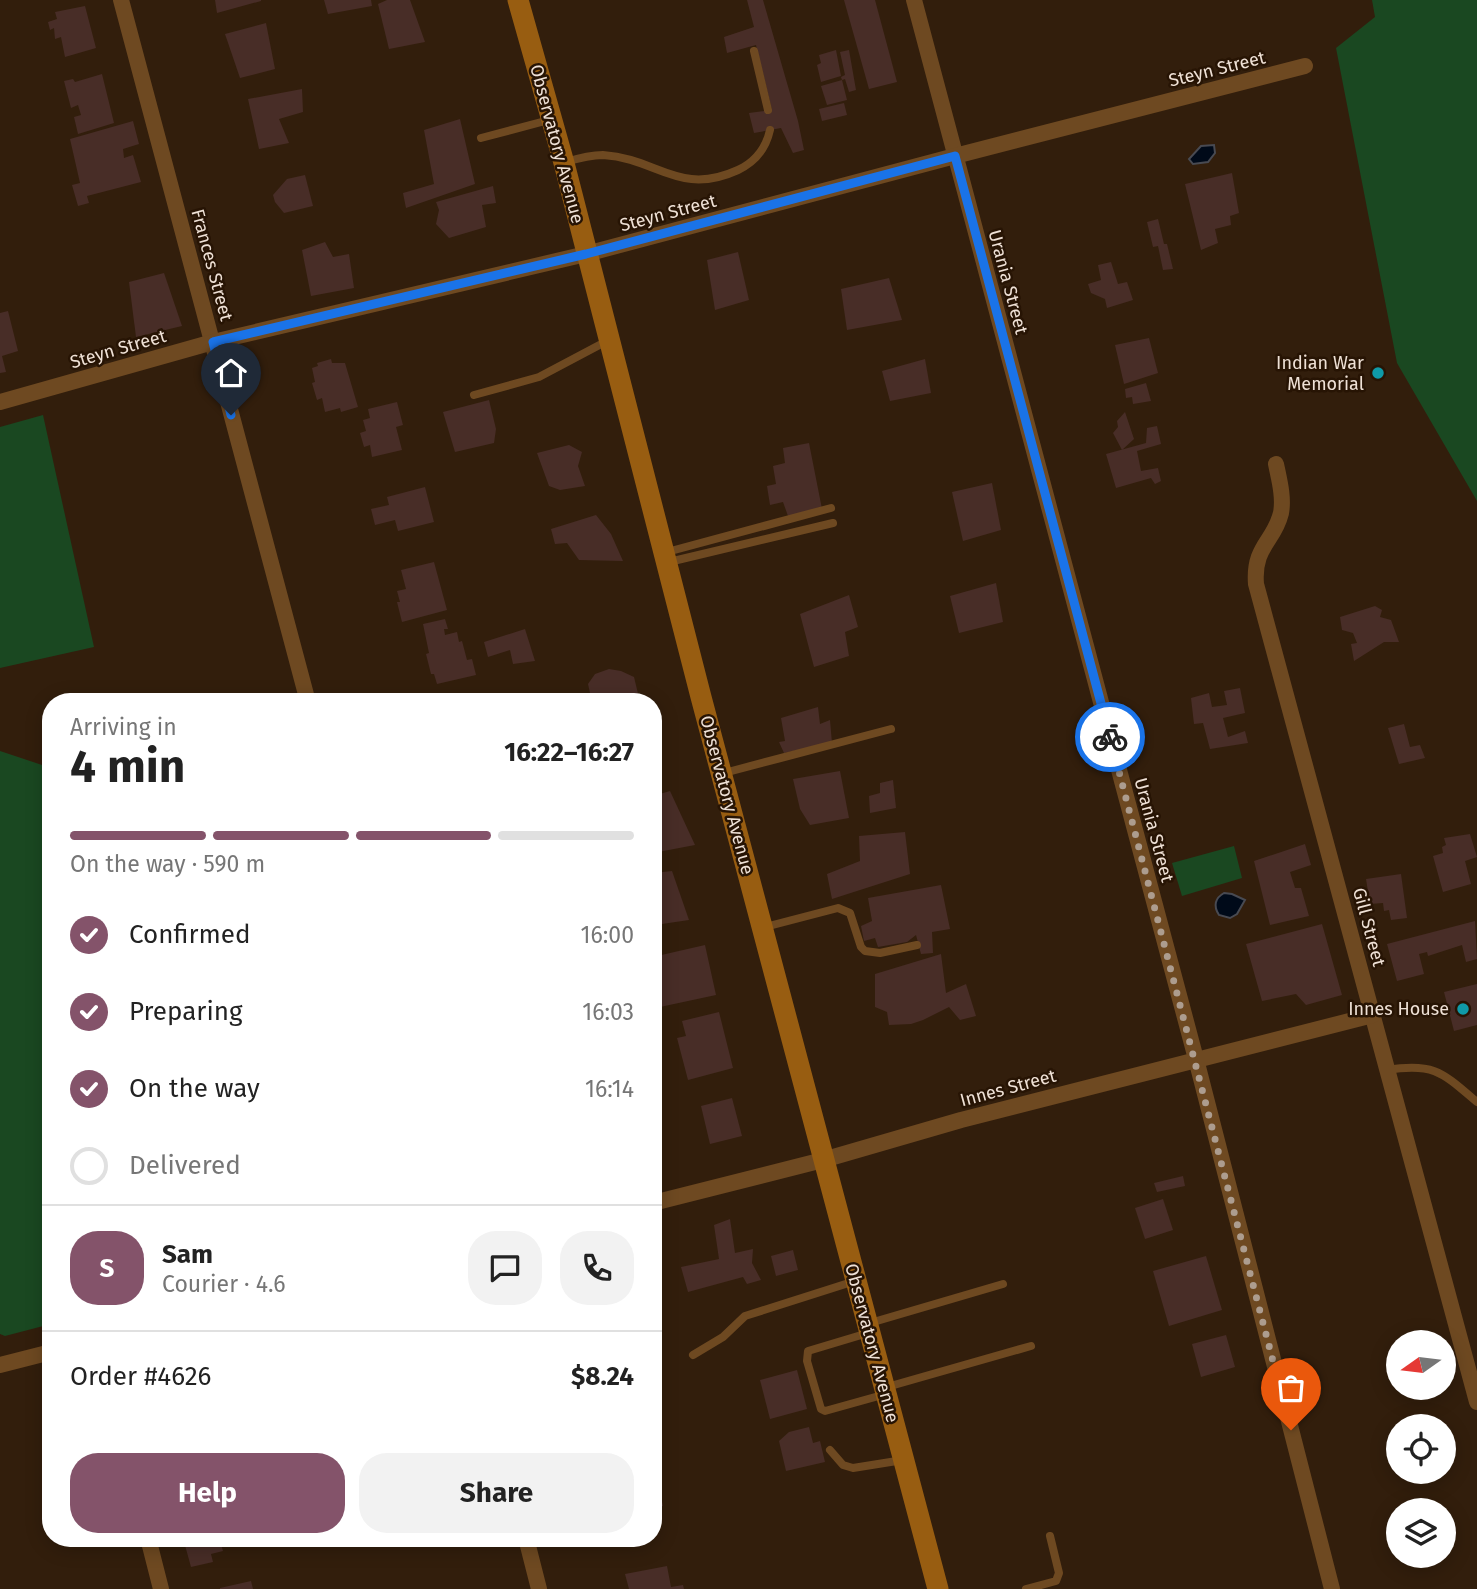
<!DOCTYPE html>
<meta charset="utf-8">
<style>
:root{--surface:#fff;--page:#f2f2f2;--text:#222;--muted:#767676;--line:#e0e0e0;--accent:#84536a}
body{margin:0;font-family:"Fira Sans",sans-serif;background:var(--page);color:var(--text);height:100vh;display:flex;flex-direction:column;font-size:26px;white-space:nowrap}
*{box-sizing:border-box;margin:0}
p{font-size:23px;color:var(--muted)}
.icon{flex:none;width:38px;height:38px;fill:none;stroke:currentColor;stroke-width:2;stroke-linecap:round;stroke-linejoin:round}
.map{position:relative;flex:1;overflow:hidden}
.drawer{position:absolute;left:42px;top:693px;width:620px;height:854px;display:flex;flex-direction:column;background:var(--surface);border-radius:28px;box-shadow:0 4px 18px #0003}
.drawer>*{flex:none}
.needle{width:46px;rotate:256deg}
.tools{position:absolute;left:1386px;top:1330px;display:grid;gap:14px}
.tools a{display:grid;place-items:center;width:70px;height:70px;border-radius:50%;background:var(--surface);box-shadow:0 4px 18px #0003;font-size:35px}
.pin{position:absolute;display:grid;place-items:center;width:60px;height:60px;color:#fff;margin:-72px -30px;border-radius:50% 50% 50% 0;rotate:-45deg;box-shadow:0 0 7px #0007}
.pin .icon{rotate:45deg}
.courier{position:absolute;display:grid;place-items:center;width:70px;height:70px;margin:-35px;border:5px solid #1a73e8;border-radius:50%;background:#fff;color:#222;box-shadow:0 2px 9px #0007}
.overview em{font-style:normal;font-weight:700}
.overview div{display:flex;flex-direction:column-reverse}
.overview{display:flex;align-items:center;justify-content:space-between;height:119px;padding:0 28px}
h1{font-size:46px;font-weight:700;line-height:52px}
.bar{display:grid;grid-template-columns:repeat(4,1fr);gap:10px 7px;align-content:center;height:84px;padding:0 28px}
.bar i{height:9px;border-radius:5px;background:var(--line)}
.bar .active{background:var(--accent)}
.bar p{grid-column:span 4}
.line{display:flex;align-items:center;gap:18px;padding:0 28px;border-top:2px solid var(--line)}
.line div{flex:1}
.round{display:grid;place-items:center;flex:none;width:74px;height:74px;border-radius:28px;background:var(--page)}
ol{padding:0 28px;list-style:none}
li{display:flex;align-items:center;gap:21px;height:77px}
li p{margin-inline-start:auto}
li .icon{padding:7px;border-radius:50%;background:var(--accent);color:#fff;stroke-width:4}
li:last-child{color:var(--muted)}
li i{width:38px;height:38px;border:4px solid var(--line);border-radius:50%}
.primary-button{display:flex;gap:14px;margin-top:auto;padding:14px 28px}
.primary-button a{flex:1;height:80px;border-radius:28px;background:var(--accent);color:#fff;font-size:28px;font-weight:700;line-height:80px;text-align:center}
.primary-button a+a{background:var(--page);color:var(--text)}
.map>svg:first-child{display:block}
.green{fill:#1a4821}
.water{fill:#000a19;stroke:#484a52;stroke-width:2}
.building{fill:#482d27}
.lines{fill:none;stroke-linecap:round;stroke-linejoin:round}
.lane{stroke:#6e4921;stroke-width:8}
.street{stroke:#6e4921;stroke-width:16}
.secondary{stroke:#985d11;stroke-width:21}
.done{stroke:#ad9d8f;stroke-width:7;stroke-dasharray:0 12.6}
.route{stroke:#1a73e8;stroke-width:9}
.culture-dot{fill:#0f9aa8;stroke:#271404;stroke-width:2.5}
.labels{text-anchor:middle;stroke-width:5;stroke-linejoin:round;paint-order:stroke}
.street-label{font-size:18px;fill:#efe1d6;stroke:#271404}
.poi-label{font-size:18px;fill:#efe1d6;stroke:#271404;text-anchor:end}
</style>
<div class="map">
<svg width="1477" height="1589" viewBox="0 0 1477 1589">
<rect width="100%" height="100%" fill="#321e0c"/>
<g class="green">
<polygon points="1372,0 1477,0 1477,501 1397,363 1336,48 1375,17"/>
<polygon points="43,415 94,647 0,668 0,427"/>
<polygon points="0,751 51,768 51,1324 5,1336 0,1334"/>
<polygon points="1234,846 1242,878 1182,896 1172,863"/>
</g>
<g class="water">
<polygon points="1214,145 1215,153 1208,162 1193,164 1189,159 1201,146"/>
<path d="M1224,893L1232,894L1245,900L1237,914L1230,918L1219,915C1213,906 1215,898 1224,893Z"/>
</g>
<g class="building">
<polygon points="215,0 261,0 261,1 217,13"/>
<polygon points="324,0 371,0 372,6 328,14"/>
<polygon points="387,0 410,0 425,42 389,49 378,4"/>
<polygon points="747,0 763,0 798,121 804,150 793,153 781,128 754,133 749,113 772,110 756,45 727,53 724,37 754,27"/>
<polygon points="844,0 875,0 897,82 869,89"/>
<polygon points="85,6 96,48 65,57 61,37 55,39 54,28 50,30 48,22 57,19 55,12"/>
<polygon points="266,23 275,69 240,78 225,34"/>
<polygon points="836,50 841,76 821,82 817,65 821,63 819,55"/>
<polygon points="849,50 856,90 849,92 845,79 842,80 841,77 845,75 840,52"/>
<polygon points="102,74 114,123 78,134 74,117 81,115 78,105 71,108 64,81 73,79 75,82"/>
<polygon points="842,80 847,100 827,105 821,86"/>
<polygon points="302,89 303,112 279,119 289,143 259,149 248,99"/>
<polygon points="844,103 847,115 822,121 819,109"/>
<polygon points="460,119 475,184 406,208 403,193 434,184 424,130"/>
<polygon points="133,121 139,144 123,149 124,158 133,155 141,182 87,196 89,203 78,206 72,185 80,183 70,139"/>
<polygon points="1232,173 1239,213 1230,216 1231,225 1215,229 1218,243 1201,250 1185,184"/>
<polygon points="305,175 313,206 284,213 275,202 273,195 287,179"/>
<polygon points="493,186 496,203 482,205 486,227 449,238 436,224 439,210 436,202"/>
<polygon points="1158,219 1164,244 1167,244 1173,269 1163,270 1158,246 1153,247 1147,222"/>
<polygon points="325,242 333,257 349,254 354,288 311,296 302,250"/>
<polygon points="738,252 749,300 715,310 707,260"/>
<polygon points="1111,262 1118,284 1127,282 1133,300 1107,308 1105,299 1091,293 1088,284 1101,280 1098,265"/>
<polygon points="164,273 182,326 136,337 129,282"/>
<polygon points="889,278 902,320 847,330 841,289"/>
<polygon points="8,311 18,351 2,356 6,372 0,373 0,313"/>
<polygon points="1149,338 1158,373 1124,384 1115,345"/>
<polygon points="331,359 332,363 345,363 358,407 341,412 340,408 325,412 322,398 317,400 312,383 315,382 312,368 318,366 317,363"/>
<polygon points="925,359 931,393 890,401 882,371"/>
<polygon points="1146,383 1151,401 1133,404 1132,397 1126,398 1125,389"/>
<polygon points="489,400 496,429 494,443 455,452 443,412"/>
<polygon points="397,402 403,425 396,427 402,450 372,457 370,445 364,447 360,433 366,431 363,420 370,418 368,409"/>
<polygon points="1125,412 1134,439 1122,450 1113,433 1118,427 1117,421"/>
<polygon points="1157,426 1161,444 1137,451 1141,471 1158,468 1161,481 1155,484 1151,478 1116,488 1106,454 1146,443 1147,428"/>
<polygon points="809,443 822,509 788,516 783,502 770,505 767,486 776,484 773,466 785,463 783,448"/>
<polygon points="569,445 582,452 578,466 585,486 560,490 549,486 537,453"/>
<polygon points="992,483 1001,530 963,541 952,492"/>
<polygon points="425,487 434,522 398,531 395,520 375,525 371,509 389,505 387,497"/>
<polygon points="596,515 611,534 623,561 579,560 567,543 555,544 551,529"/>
<polygon points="434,562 447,610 402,622 397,602 400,602 397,591 406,589 401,570"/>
<polygon points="996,583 1003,622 959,633 950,596"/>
<polygon points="849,595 858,627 845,632 849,656 814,667 800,614"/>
<polygon points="1375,606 1382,610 1380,617 1391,620 1399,642 1384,642 1354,661 1351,644 1357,643 1353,633 1342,630 1340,617"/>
<polygon points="445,619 448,629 444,629 445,635 457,632 459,642 462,641 467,660 472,659 476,675 437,684 434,674 431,674 426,654 429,653 423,624"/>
<polygon points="525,629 535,661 513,664 510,650 488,657 484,642"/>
<polygon points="609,669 621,671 634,677 640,702 592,702 588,684 595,674"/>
<polygon points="1240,688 1245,713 1223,718 1228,737 1245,731 1248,743 1210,749 1203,723 1194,724 1191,698 1209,693 1212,707 1227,705 1224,691"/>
<polygon points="818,707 820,724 830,720 832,743 784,753 779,742 785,741 781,718"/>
<polygon points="1404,724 1410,747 1420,745 1425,758 1399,764 1388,728"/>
<polygon points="840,771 849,818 810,825 800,809 793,779"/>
<polygon points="893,780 896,808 870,813 869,796 880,793 880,783"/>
<polygon points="670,791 695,845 653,853 653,796"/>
<polygon points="905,832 910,874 832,899 827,874 860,861 859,836"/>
<polygon points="1470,834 1477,857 1465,861 1471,884 1443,892 1433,856 1443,853 1442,847 1446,845 1444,838"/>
<polygon points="1305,844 1311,865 1290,872 1295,888 1301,888 1309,916 1270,925 1254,861"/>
<polygon points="672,871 689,920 662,924 653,897 653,873"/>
<polygon points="1401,874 1407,918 1391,920 1389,910 1384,911 1383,903 1370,904 1366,879"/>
<polygon points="941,885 950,929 932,932 933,953 921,954 916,935 907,942 878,947 875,938 864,941 861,926 872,921 868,898"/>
<polygon points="1475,921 1477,959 1466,962 1462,945 1428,956 1427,952 1419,954 1424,974 1397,981 1387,944"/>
<polygon points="1322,924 1342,995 1306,1005 1296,994 1262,1001 1246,944"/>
<polygon points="705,945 716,995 660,1007 658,994 653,995 653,962 657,956"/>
<polygon points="941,954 946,993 966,984 976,1016 960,1020 949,1007 923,1020 911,1024 889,1025 887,1012 875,1007 875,974"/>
<polygon points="1477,984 1477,1025 1454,1031 1444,992"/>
<polygon points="719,1012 733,1068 688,1080 677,1038 686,1036 682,1021"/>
<polygon points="732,1098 742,1136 710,1144 701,1106"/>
<polygon points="1183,1176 1185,1186 1157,1192 1154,1183"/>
<polygon points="1163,1199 1173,1230 1145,1239 1135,1208"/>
<polygon points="730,1219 735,1253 753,1249 752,1263 761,1280 747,1284 743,1277 688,1292 681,1267 719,1259 714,1225"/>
<polygon points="793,1250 798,1270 776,1276 771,1256"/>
<polygon points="1206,1256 1222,1310 1169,1326 1153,1271"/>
<polygon points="1226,1335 1235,1367 1201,1377 1192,1344"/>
<polygon points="797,1370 807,1409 770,1419 760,1380"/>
<polygon points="809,1427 813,1443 820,1441 825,1462 786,1471 779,1441 789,1432"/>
<polygon points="661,1496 663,1506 653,1509 653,1499"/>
<polygon points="183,1538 219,1538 223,1551 211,1554 213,1562 191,1567"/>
<polygon points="667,1566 671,1587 683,1585 684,1589 629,1589 625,1574"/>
<polygon points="251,1581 253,1589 220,1589 220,1588"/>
</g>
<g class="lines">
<g class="lane">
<polyline points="754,51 768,110"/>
<polyline points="481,138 549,120"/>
<path d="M566,162C579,158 590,155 603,155C657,158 679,197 738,170C755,162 766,148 770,130"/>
<polyline points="474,395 539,377 607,341"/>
<polyline points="667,552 831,508"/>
<polyline points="669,562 833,523"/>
<polyline points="724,773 891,729"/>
<polyline points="765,927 838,908 850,913 861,947 865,951 880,953 917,945"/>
<path d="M1387,1070C1434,1062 1443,1073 1477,1102"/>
<polyline points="870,1323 1003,1284"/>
<polyline points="868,1333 808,1351 807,1361 821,1409 825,1411 886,1394"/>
<polyline points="693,1355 723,1337 745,1316 855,1281"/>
<polyline points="887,1387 1031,1346"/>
<polyline points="830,1450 843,1465 853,1468 903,1460"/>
<polyline points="1026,1589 1056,1581 1059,1573 1050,1536"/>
</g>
<g class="street">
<polyline points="121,0 308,702"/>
<polyline points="914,0 1196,1059 1332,1589"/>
<polyline points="0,402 213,342 586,254 955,156 1305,66"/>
<path d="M1276,464C1279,479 1284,497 1281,513C1274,542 1253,546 1256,584L1477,1402"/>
<polyline points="653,1203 823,1160 961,1120 1373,1015"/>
<polyline points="0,1365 51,1352"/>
<polyline points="148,1538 161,1589"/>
<polyline points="526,1538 539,1589"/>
</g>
<polyline class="secondary" points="518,0 564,163 701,697 938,1589"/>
</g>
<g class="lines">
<polyline class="done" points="1110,737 1291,1430"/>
<polyline class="route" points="231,415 213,342 586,254 955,156 1110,737"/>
</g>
<g class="culture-dot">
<circle cx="1378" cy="373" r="7"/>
<circle cx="1463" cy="1009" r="7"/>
</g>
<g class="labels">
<g class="street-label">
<text transform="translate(1217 69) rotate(-14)" y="6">Steyn Street</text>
<text transform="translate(557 144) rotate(75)" y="6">Observatory Avenue</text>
<text transform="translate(668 213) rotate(-15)" y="6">Steyn Street</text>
<text transform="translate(212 265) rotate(75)" y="6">Frances Street</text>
<text transform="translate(1008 282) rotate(75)" y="6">Urania Street</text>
<text transform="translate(118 349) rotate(-16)" y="6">Steyn Street</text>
<text transform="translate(727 795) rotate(75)" y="6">Observatory Avenue</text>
<text transform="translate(1154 830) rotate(75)" y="6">Urania Street</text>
<text transform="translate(1369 927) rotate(75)" y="6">Gill Street</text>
<text transform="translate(1008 1088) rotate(-15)" y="6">Innes Street</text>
<text transform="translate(872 1343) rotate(75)" y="6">Observatory Avenue</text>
</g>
<g class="poi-label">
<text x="1364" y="369">Indian War<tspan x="1364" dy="21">Memorial</tspan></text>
<text x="1449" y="1015">Innes House</text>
</g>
</g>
</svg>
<div class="tools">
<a><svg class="needle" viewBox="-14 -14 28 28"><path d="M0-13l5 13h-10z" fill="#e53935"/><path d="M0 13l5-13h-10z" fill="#767676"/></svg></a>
<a><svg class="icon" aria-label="locate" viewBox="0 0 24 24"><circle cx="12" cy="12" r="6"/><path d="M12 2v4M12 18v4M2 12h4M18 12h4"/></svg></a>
<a><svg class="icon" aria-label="layers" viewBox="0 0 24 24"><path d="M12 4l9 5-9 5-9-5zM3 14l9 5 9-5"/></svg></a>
</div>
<div class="pin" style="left:1291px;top:1430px;background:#ea580c"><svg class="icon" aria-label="bag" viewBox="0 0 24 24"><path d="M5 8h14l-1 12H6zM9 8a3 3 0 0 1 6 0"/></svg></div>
<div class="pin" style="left:231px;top:415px;background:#1f2937"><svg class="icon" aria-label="home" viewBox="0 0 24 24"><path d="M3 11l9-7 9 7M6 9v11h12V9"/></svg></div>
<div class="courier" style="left:1110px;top:737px"><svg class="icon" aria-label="bike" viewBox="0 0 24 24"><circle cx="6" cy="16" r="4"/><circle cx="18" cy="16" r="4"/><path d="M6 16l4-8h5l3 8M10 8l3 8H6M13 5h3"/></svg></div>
<section class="drawer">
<div class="overview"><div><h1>4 min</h1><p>Arriving in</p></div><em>16:22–16:27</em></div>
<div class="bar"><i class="active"></i><i class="active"></i><i class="active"></i><i></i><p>On the way · 590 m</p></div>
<ol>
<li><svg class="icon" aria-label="check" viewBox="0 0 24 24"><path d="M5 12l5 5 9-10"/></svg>Confirmed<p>16:00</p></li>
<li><svg class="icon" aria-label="check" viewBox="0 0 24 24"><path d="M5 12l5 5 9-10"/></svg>Preparing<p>16:03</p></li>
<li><svg class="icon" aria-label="check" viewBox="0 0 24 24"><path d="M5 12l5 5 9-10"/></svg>On the way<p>16:14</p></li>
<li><i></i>Delivered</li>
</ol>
<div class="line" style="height:126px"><b class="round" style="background:var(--accent);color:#fff">S</b><div><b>Sam</b><p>Courier · 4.6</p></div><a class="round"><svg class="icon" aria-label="chat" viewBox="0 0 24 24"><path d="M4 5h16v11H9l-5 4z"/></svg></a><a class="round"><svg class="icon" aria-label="phone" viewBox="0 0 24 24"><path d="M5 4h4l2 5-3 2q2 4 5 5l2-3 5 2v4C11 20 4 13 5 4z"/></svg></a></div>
<div class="line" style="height:91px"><div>Order #4626</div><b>$8.24</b></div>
<div class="primary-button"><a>Help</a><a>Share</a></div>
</section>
</div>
